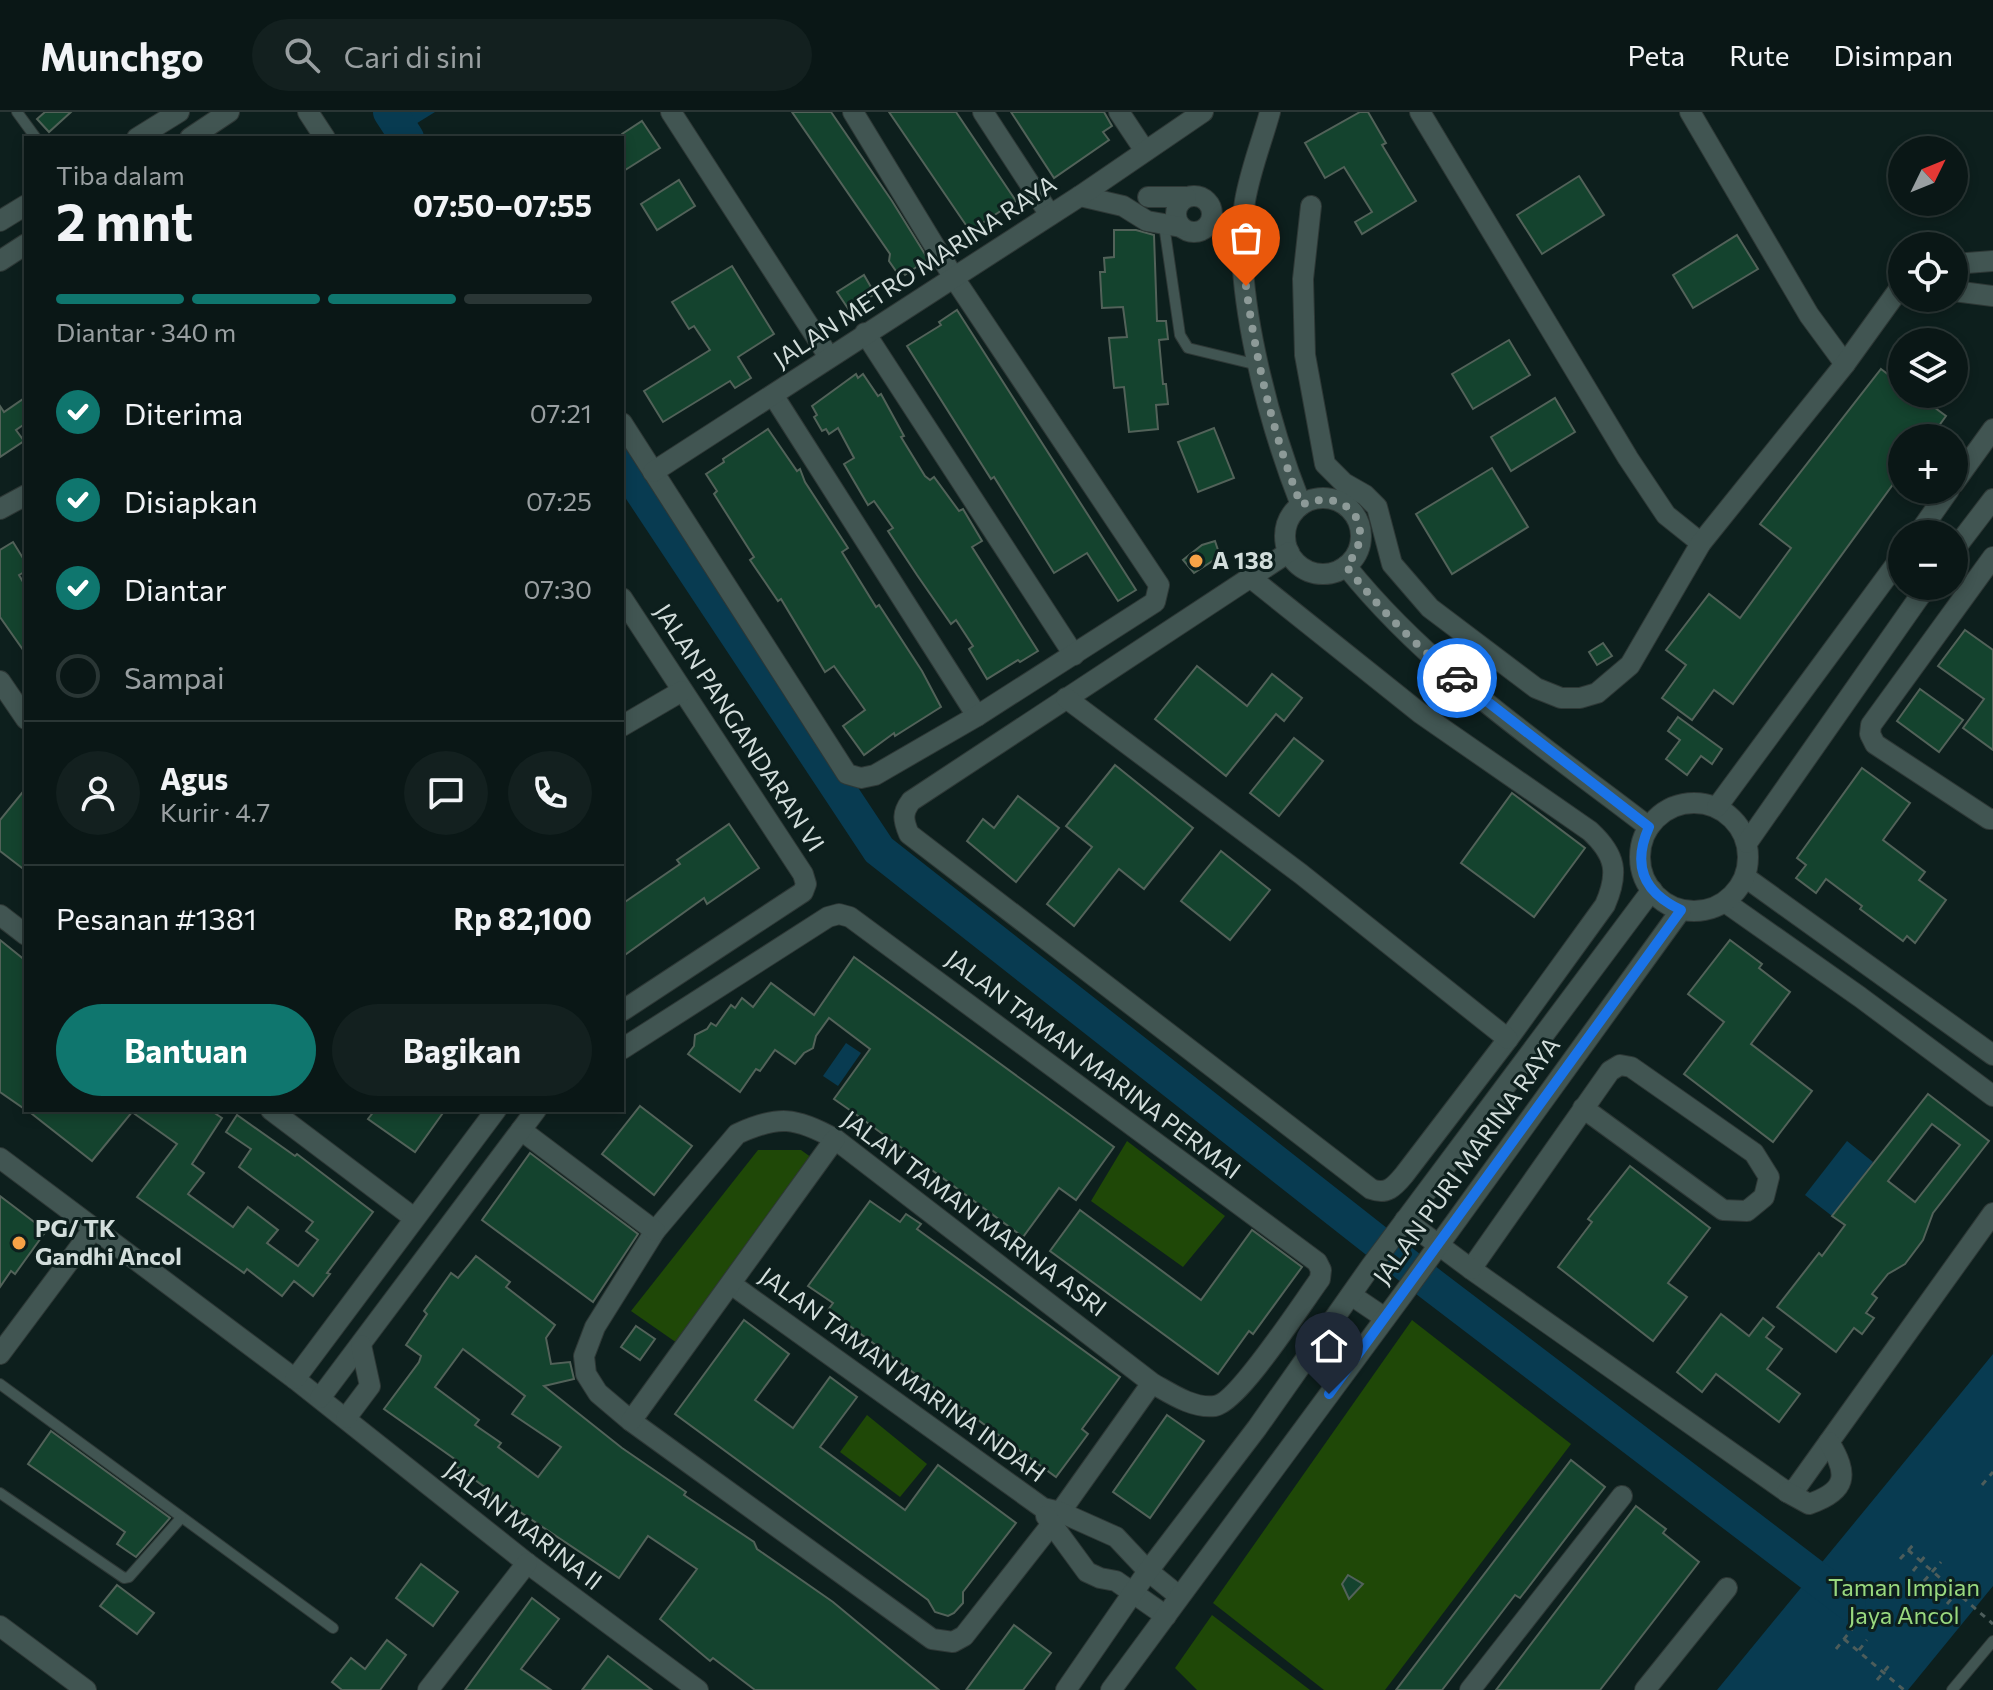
<!DOCTYPE html>
<html lang="id">
<meta charset="utf-8">
<style>
:root{--surface:#0a1716;--page:#13201f;--text:#f1f3f6;--muted:#999fa1;--line:#2a3635;--accent:#0f766e}
body{margin:0;font-family:Commissioner,sans-serif;background:var(--page);color:var(--text);height:100vh;display:flex;flex-direction:column;font-size:30px;white-space:nowrap}
*{box-sizing:border-box;margin:0}
p{font-size:26px;color:var(--muted)}
.icon{flex:none;width:44px;height:44px;fill:none;stroke:currentColor;stroke-width:2;stroke-linecap:round;stroke-linejoin:round}
.map{position:relative;flex:1;overflow:hidden}
.sheet{position:absolute;left:24px;top:24px;width:600px;height:976px;display:flex;flex-direction:column;background:var(--surface);border-radius:0px;box-shadow:0 4px 12px #0003,0 0 0 2px var(--line)}
.sheet>*{flex:none}
.needle{width:52px;rotate:47deg}
.tools{position:absolute;left:1888px;top:24px;display:grid;gap:16px}
.tools a{display:grid;place-items:center;width:80px;height:80px;border-radius:50%;background:var(--surface);box-shadow:0 4px 12px #0003,0 0 0 2px var(--line);font-size:40px}
.pin{position:absolute;display:grid;place-items:center;width:68px;height:68px;color:#fff;margin:-82px -34px;border-radius:50% 50% 50% 0;rotate:-45deg;box-shadow:0 0 8px #0007}
.pin .icon{rotate:45deg}
.courier{position:absolute;display:grid;place-items:center;width:80px;height:80px;margin:-40px;border:6px solid #1a73e8;border-radius:50%;background:#fff;color:#222;box-shadow:0 2px 10px #0007}
.head em{font-style:normal;font-weight:700}
.head div{display:flex;flex-direction:column-reverse}
.head{display:flex;align-items:center;justify-content:space-between;height:136px;padding:0 32px}
h1{font-size:52px;font-weight:700;line-height:60px}
.bar{display:grid;grid-template-columns:repeat(4,1fr);gap:12px 8px;align-content:center;height:96px;padding:0 32px}
.bar i{height:10px;border-radius:6px;background:var(--line)}
.bar .selected{background:var(--accent)}
.bar p{grid-column:span 4}
.line{display:flex;align-items:center;gap:20px;padding:0 32px;border-top:2px solid var(--line)}
.line div{flex:1}
.round{display:grid;place-items:center;flex:none;width:84px;height:84px;border-radius:42px;background:var(--page)}
ol{padding:0 32px;list-style:none}
li{display:flex;align-items:center;gap:24px;height:88px}
li p{margin-inline-start:auto}
li .icon{padding:8px;border-radius:50%;background:var(--accent);color:#fff;stroke-width:4}
li:last-child{color:var(--muted)}
li i{width:44px;height:44px;border:4px solid var(--line);border-radius:50%}
.cta{display:flex;gap:16px;margin-top:auto;padding:16px 32px}
.cta a{flex:1;height:92px;border-radius:48px;background:var(--accent);color:#fff;font-size:32px;font-weight:700;line-height:92px;text-align:center}
.cta a+a{background:var(--page);color:var(--text)}
header{display:flex;align-items:center;gap:48px;box-sizing:border-box;height:112px;padding:0 40px;background:var(--surface);border-bottom:2px solid var(--line)}
header strong{font-size:38px}
nav{display:flex;gap:44px;margin-inline-start:auto;font-size:28px}
.search{width:560px;height:72px;background:var(--page);display:flex;align-items:center;gap:20px;box-sizing:border-box;padding:0 28px;border-radius:44px;color:var(--muted);font-size:30px}
.map>svg:first-child{display:block}
.green{fill:#1f4807}
.water{fill:#083b51}
.lines{fill:none;stroke-linecap:round;stroke-linejoin:round}
.river{stroke:#083b51;stroke-width:34}
.building{fill:#14432e;stroke:#526259;stroke-width:2;fill-rule:evenodd}
.lane-casing{stroke:#2e3836;stroke-width:12}
.street-casing{stroke:#2e3836;stroke-width:22}
.secondary-casing{stroke:#2e3836;stroke-width:22}
.path{stroke:#4d5d5b;stroke-width:3;stroke-dasharray:6 6;stroke-linecap:butt}
.lane{stroke:#415552;stroke-width:10}
.street{stroke:#415552;stroke-width:20}
.secondary{stroke:#415552;stroke-width:20}
.done{stroke:#8d9a98;stroke-width:8;stroke-dasharray:0 14.4}
.route{stroke:#1a73e8;stroke-width:10}
.poi-dot{fill:#f6a246;stroke:#0d1f1d;stroke-width:3}
.labels{text-anchor:middle;stroke-width:6;stroke-linejoin:round;paint-order:stroke}
.street-label{font-size:24px;fill:#d2dddb;stroke:#0d1f1d}
.poi-label{font-size:24px;font-weight:bold;fill:#d2dddb;stroke:#0d1f1d;text-anchor:start}
.park-label{font-size:24px;fill:#99d97f;stroke:#0d1f1d}
</style>
<header>
<strong>Munchgo</strong>
<div class="search"><svg class="icon" aria-label="search" viewBox="0 0 24 24"><circle cx="10" cy="10" r="6"/><path d="M15 15l6 6"/></svg>Cari di sini</div>
<nav><a>Peta</a><a>Rute</a><a>Disimpan</a></nav>
</header>
<div class="map">
<svg width="1993" height="1578" viewBox="0 0 1993 1578">
<rect width="100%" height="100%" fill="#0d1f1d"/>
<g class="green">
<polygon points="1127,1029 1225,1104 1183,1155 1091,1089"/>
<polygon points="758,1038 801,1038 819,1051 677,1231 631,1199"/>
<polygon points="1412,1208 1571,1332 1385,1578 1324,1578 1213,1491"/>
<polygon points="867,1303 927,1352 900,1385 840,1340"/>
<polygon points="1212,1503 1310,1578 1197,1578 1175,1556"/>
</g>
<g class="water">
<polygon points="375,0 435,0 393,26"/>
<polygon points="846,931 861,941 838,974 823,964"/>
<polygon points="1847,1029 1873,1050 1832,1104 1805,1083"/>
<polygon points="1993,1242 1993,1474 1908,1578 1717,1578"/>
</g>
<g class="lines">
<g class="river">
<polyline points="390,0 407,26"/>
<polyline points="622,350 879,738 1432,1173 1849,1491"/>
</g>
</g>
<g class="building">
<polygon points="45,0 71,0 49,20 37,7"/>
<polygon points="792,0 831,0 892,89 928,147 905,163 902,159 898,162 889,149 890,142"/>
<polygon points="889,0 956,0 1016,89 970,119"/>
<polygon points="1011,0 1104,0 1112,14 1103,20 1109,28 1054,66"/>
<polygon points="1360,0 1368,0 1386,31 1382,33 1416,89 1362,122 1355,110 1372,100 1344,55 1325,66 1305,31"/>
<polygon points="642,9 660,36 622,60 622,22"/>
<polygon points="1579,64 1604,103 1542,142 1517,103"/>
<polygon points="679,68 695,94 657,118 641,92"/>
<polygon points="1114,118 1136,118 1154,123 1157,209 1166,209 1168,227 1159,228 1163,272 1166,272 1168,292 1156,293 1158,317 1129,320 1124,275 1114,276 1109,226 1127,225 1123,195 1102,196 1100,160 1105,160 1104,146 1114,145"/>
<polygon points="1737,123 1758,157 1693,196 1673,163"/>
<polygon points="732,154 774,222 738,245 751,266 735,276 730,269 663,310 644,279 710,238 694,214 689,217 672,190"/>
<polygon points="864,163 875,182 849,198 837,180"/>
<polygon points="957,198 1136,478 1118,489 1087,441 1054,461 994,365 991,367 907,234 941,213 939,210"/>
<polygon points="1509,228 1530,263 1473,297 1452,262"/>
<polygon points="1881,257 1902,273 1902,282 1916,282 1946,304 1930,326 1902,326 1902,360 1733,592 1714,578 1692,608 1662,586 1686,553 1666,538 1709,482 1740,506 1791,436 1760,412"/>
<polygon points="856,262 858,266 863,262 878,284 881,282 904,324 901,325 925,364 930,368 934,365 959,399 963,397 982,429 972,435 1038,539 1020,550 1018,548 987,567 969,537 973,534 956,508 951,512 917,463 888,419 893,416 874,389 868,393 844,352 854,346 838,316 829,322 826,317 822,319 814,305 817,303 812,294"/>
<polygon points="26,285 26,311 16,318 24,329 0,345 0,294 4,300"/>
<polygon points="1555,286 1575,320 1511,359 1491,325"/>
<polygon points="1214,316 1234,366 1198,380 1178,330"/>
<polygon points="768,317 797,359 800,357 805,370 848,436 842,440 876,495 879,493 922,559 941,595 895,624 894,621 864,643 843,614 865,598 834,554 825,560 781,487 778,489 750,448 754,445 714,382 717,379 706,362 724,350 723,347"/>
<polygon points="1492,356 1528,415 1452,462 1416,402"/>
<polygon points="1215,429 1220,444 1194,461 1183,448 1202,433"/>
<polygon points="13,430 26,451 26,459 19,463 26,475 26,542 0,505 0,438"/>
<polygon points="1965,518 1993,538 1993,638 1963,616 1984,587 1938,554"/>
<polygon points="1603,531 1612,544 1597,553 1589,540"/>
<polygon points="1197,554 1247,594 1272,562 1302,586 1284,609 1276,602 1226,664 1155,607"/>
<polygon points="1920,577 1963,608 1939,640 1897,609"/>
<polygon points="1678,605 1722,637 1712,652 1701,644 1687,663 1666,647 1680,628 1668,619"/>
<polygon points="1294,626 1323,649 1279,704 1250,681"/>
<polygon points="1115,653 1193,716 1144,777 1119,757 1074,814 1047,792 1092,735 1066,714"/>
<polygon points="1862,656 1910,691 1883,728 1925,760 1919,768 1946,788 1915,831 1907,824 1903,829 1860,797 1862,794 1826,767 1816,781 1796,766 1806,753 1797,746"/>
<polygon points="26,676 26,759 0,739 0,708"/>
<polygon points="1512,681 1585,736 1534,805 1461,751"/>
<polygon points="1018,684 1059,716 1016,770 967,729 983,707 994,716"/>
<polygon points="729,712 759,756 707,792 704,786 622,845 622,792 680,752 677,748"/>
<polygon points="1221,739 1270,778 1230,828 1181,789"/>
<polygon points="0,828 26,849 26,998 0,980"/>
<polygon points="1730,828 1762,852 1759,856 1790,880 1751,932 1812,979 1773,1030 1684,962 1724,910 1688,882"/>
<polygon points="854,845 1114,1035 1076,1088 1059,1076 1023,1125 854,1001 834,987 870,937 829,906 816,924 813,936 804,941 795,952 775,938 760,959 756,957 740,980 688,942 694,934 695,923 707,917 711,911 716,914 731,893 735,896 742,886 753,895 771,871 814,903"/>
<path d="M1928,982L1989,1029L1933,1101L1923,1128L1905,1152L1888,1162L1872,1182L1877,1186L1866,1201L1874,1206L1862,1222L1854,1216L1836,1240L1777,1195L1819,1141L1822,1144L1845,1113L1832,1104ZM1932,1012L1960,1033L1915,1090L1888,1069Z"/>
<polygon points="640,994 692,1034 654,1083 602,1042"/>
<polygon points="27,998 210,998 222,1006 192,1052 204,1061 188,1082 233,1115 248,1095 278,1118 267,1131 298,1154 318,1128 306,1119 313,1110 239,1055 251,1037 226,1020 237,1003 295,1044 297,1042 373,1100 327,1161 330,1162 313,1184 294,1169 282,1184 247,1157 244,1161 137,1085 177,1032 132,1000 92,1049"/>
<polygon points="375,998 445,998 415,1040 368,1007"/>
<polygon points="530,1041 638,1122 593,1190 482,1108"/>
<polygon points="1630,1054 1710,1116 1668,1171 1687,1185 1653,1229 1558,1155 1592,1110 1588,1107"/>
<polygon points="0,1084 46,1119 15,1162 11,1159 0,1175"/>
<polygon points="870,1089 900,1110 906,1102 921,1112 917,1117 1120,1265 1082,1317 1088,1322 1056,1365 828,1198 833,1191 808,1174"/>
<polygon points="1080,1098 1201,1188 1252,1118 1302,1155 1253,1222 1249,1219 1218,1262 1050,1139"/>
<path d="M476,1144L510,1170L506,1175L555,1213L546,1226L551,1252L570,1250L574,1267L544,1274L622,1336L686,1380L684,1383L754,1430L757,1437L833,1490L939,1578H755L713,1546L710,1549L660,1507L697,1457L648,1424L619,1466L505,1390L502,1394L490,1385L493,1381L453,1352L456,1348L384,1297L419,1250L421,1244L406,1233L427,1202L424,1199L451,1161L458,1166ZM463,1237L525,1284L512,1302L561,1335L538,1365L498,1335L501,1331L475,1313L479,1308L435,1275Z"/>
<polygon points="1721,1202 1749,1224 1763,1206 1774,1215 1766,1225 1782,1237 1767,1257 1800,1282 1779,1310 1716,1262 1702,1280 1677,1260"/>
<polygon points="744,1208 789,1242 755,1288 793,1316 830,1265 857,1285 820,1335 905,1398 938,1353 1016,1411 963,1480 963,1491 954,1501 948,1504 935,1500 928,1488 675,1302"/>
<polygon points="636,1214 655,1227 640,1248 621,1235"/>
<polygon points="1167,1303 1204,1329 1150,1406 1113,1380"/>
<polygon points="51,1319 170,1406 136,1445 117,1432 125,1420 28,1352"/>
<polygon points="1571,1348 1605,1375 1520,1486 1515,1483 1442,1578 1396,1578"/>
<polygon points="1636,1394 1666,1417 1663,1421 1699,1450 1600,1578 1496,1578"/>
<polygon points="421,1452 458,1480 433,1514 396,1486"/>
<polygon points="1348,1463 1363,1472 1349,1487 1342,1472"/>
<polygon points="117,1473 154,1501 137,1522 100,1494"/>
<polygon points="532,1486 559,1507 521,1557 551,1578 465,1578"/>
<polygon points="1014,1513 1051,1541 1023,1578 966,1578"/>
<polygon points="387,1528 406,1543 380,1578 342,1578 332,1570 351,1546 365,1557"/>
<polygon points="608,1544 652,1578 582,1578"/>
</g>
<g class="lines">
<g class="lane-casing">
<g id="lane">
<polyline points="17,0 36,26"/>
<polyline points="1164,113 1180,223 1188,236 1258,253"/>
<polyline points="0,1272 333,1516"/>
<polyline points="0,1381 124,1466 129,1465 181,1406"/>
<polyline points="1952,1578 1993,1529"/>
</g>
</g>
<g class="street-casing">
<g id="street">
<polyline points="308,0 325,26"/>
<polyline points="671,0 829,245"/>
<polyline points="983,0 1050,103"/>
<polyline points="1119,0 1145,39"/>
<path d="M1270,0C1262,29 1250,59 1245,89C1231,175 1269,312 1301,393"/>
<polyline points="1420,0 1628,346 1666,403 1701,431"/>
<polyline points="1690,0 1809,203 1845,252"/>
<polyline points="190,26 229,0"/>
<circle cx="1194" cy="102" r="18"/>
<polyline points="1080,84 1123,94 1147,109 1181,115"/>
<polyline points="1148,85 1186,85"/>
<polyline points="1311,94 1303,167 1305,243 1325,352 1344,371 1365,383 1377,395 1392,452 1430,496 1536,576 1561,586 1580,586 1597,581 1630,553 1701,431 1845,252 1902,173"/>
<polyline points="0,149 26,132"/>
<polyline points="1954,152 1993,149"/>
<polyline points="1954,179 1993,184"/>
<polyline points="865,221 1074,543"/>
<polyline points="773,283 977,604"/>
<polyline points="622,311 847,662 861,666 875,663 977,604 1155,490 1159,473 954,166 853,0"/>
<polyline points="653,360 1080,84 1203,0"/>
<circle cx="1323" cy="424" r="38"/>
<polyline points="0,397 26,383"/>
<polyline points="1993,445 1871,613 1870,622 1875,632 1989,707 1993,707"/>
<path d="M1346,454C1430,559 1544,634 1649,715"/>
<path d="M1251,466L1420,601L1590,719C1616,743 1619,761 1605,793L1508,927L1404,1063C1394,1075 1387,1083 1371,1077L909,722C903,708 902,701 911,689L1289,440"/>
<polyline points="622,486 803,762 806,772 803,780 622,899"/>
<polyline points="0,569 26,607"/>
<polyline points="1066,586 1301,762 1508,927"/>
<polyline points="622,614 682,579"/>
<polyline points="1745,765 1993,943"/>
<polyline points="1725,790 1860,885 1993,984"/>
<polyline points="0,803 26,823"/>
<path d="M622,937L828,805L839,802L850,805L1317,1150L1321,1158L1320,1167C1303,1190 1238,1291 1215,1294C1193,1297 1170,1281 1152,1271L835,1027C796,1005 778,1003 737,1022L655,1119L595,1215L584,1244L586,1262L598,1281L631,1309L932,1527L953,1530L964,1524L1051,1413L1152,1271"/>
<polyline points="1583,996 1723,1098 1747,1099 1764,1085 1769,1065 1754,1041 1631,955 1620,953 1610,959 1471,1157 1787,1380 1796,1376 1993,1101"/>
<polyline points="271,998 414,1106"/>
<polyline points="521,1018 655,1119"/>
<polyline points="0,1046 295,1267 527,1451 698,1578"/>
<polyline points="1405,1108 1471,1157"/>
<polyline points="731,1172 1043,1396 1060,1400 1116,1425 1148,1459 1179,1484"/>
<polyline points="0,1242 94,1116"/>
<polyline points="295,1267 496,998"/>
<polyline points="320,1286 536,998"/>
<polyline points="346,1306 370,1274 361,1233"/>
<polyline points="631,1309 835,1027"/>
<path d="M1787,1380L1809,1392C1847,1379 1849,1363 1829,1330"/>
<polyline points="1046,1404 1087,1460 1100,1466 1116,1469 1166,1504"/>
<polyline points="0,1514 86,1578"/>
<polyline points="428,1578 527,1451"/>
<polyline points="1470,1578 1622,1384"/>
<polyline points="1645,1578 1727,1476"/>
</g>
</g>
<g class="secondary-casing">
<g id="secondary">
<polyline points="137,26 179,0"/>
<polyline points="0,109 26,93"/>
<polyline points="1954,371 1993,317"/>
<polyline points="1918,422 1949,378"/>
<polyline points="1954,438 1993,387"/>
<circle cx="1694" cy="745" r="54"/>
<polyline points="1717,695 1902,444"/>
<polyline points="1747,731 1927,474"/>
<polyline points="1351,1183 1385,1206"/>
<polyline points="1066,1578 1148,1459 1257,1316 1371,1154 1652,778"/>
<polyline points="1111,1578 1404,1181 1681,798"/>
</g>
</g>
<g class="path">
<polyline points="1982,1373 1993,1360"/>
<polyline points="1908,1438 1993,1512"/>
<polyline points="1900,1447 1915,1431"/>
<polyline points="1913,1459 1926,1443"/>
<polyline points="1924,1469 1941,1450"/>
<polyline points="1947,1492 1965,1471"/>
<polyline points="1844,1527 1904,1578"/>
<polyline points="1836,1537 1852,1517"/>
<polyline points="1859,1538 1867,1528"/>
<polyline points="1877,1568 1891,1551"/>
</g>
<use href="#lane" class="lane"/>
<use href="#street" class="street"/>
<use href="#secondary" class="secondary"/>
</g>
<g class="lines">
<path class="done" d="M1246,174C1256,249 1273,322 1301,393C1347,373 1380,415 1346,454C1379,496 1415,534 1457,566"/>
<path class="route" d="M1329,1282L1681,798C1643,780 1632,753 1649,715L1457,566"/>
</g>
<g class="poi-dot">
<circle cx="1196" cy="449" r="8"/>
<circle cx="19" cy="1131" r="8"/>
</g>
<g class="labels">
<g class="street-label">
<text transform="translate(915 160) rotate(-33)" y="8">JALAN METRO MARINA RAYA</text>
<text transform="translate(739 616) rotate(57)" y="8">JALAN PANGANDARAN VI</text>
<text transform="translate(1093 953) rotate(37)" y="8">JALAN TAMAN MARINA PERMAI</text>
<text transform="translate(1467 1049) rotate(-54)" y="8">JALAN PURI MARINA RAYA</text>
<text transform="translate(974 1102) rotate(37)" y="8">JALAN TAMAN MARINA ASRI</text>
<text transform="translate(902 1263) rotate(36)" y="8">JALAN TAMAN MARINA INDAH</text>
<text transform="translate(523 1414) rotate(38)" y="8">JALAN MARINA II</text>
</g>
<g class="poi-label">
<text x="1212" y="457">A 138</text>
<text x="35" y="1125">PG/ TK<tspan x="35" dy="28">Gandhi Ancol</tspan></text>
</g>
<g class="park-label">
<text x="1904" y="1484">Taman Impian<tspan x="1904" dy="28">Jaya Ancol</tspan></text>
</g>
</g>
</svg>
<div class="tools">
<a><svg class="needle" viewBox="-14 -14 28 28"><path d="M0-13l5 13h-10z" fill="#e53935"/><path d="M0 13l5-13h-10z" fill="#999fa1"/></svg></a>
<a><svg class="icon" aria-label="locate" viewBox="0 0 24 24"><circle cx="12" cy="12" r="6"/><path d="M12 2v4M12 18v4M2 12h4M18 12h4"/></svg></a>
<a><svg class="icon" aria-label="layers" viewBox="0 0 24 24"><path d="M12 4l9 5-9 5-9-5zM3 14l9 5 9-5"/></svg></a>
<a>+</a>
<a>−</a>
</div>
<div class="pin" style="left:1246px;top:174px;background:#ea580c"><svg class="icon" aria-label="bag" viewBox="0 0 24 24"><path d="M5 8h14l-1 12H6zM9 8a3 3 0 0 1 6 0"/></svg></div>
<div class="pin" style="left:1329px;top:1282px;background:#1f2937"><svg class="icon" aria-label="home" viewBox="0 0 24 24"><path d="M3 11l9-7 9 7M6 9v11h12V9"/></svg></div>
<div class="courier" style="left:1457px;top:566px"><svg class="icon" aria-label="car" viewBox="0 0 24 24"><path d="M5 17H2v-5l4-1 3-4h7l3 4 3 1v5h-3M9 17h6M6 11h13"/><circle cx="7" cy="17" r="2"/><circle cx="17" cy="17" r="2"/></svg></div>
<section class="sheet">
<div class="head"><div><h1>2 mnt</h1><p>Tiba dalam</p></div><em>07:50–07:55</em></div>
<div class="bar"><i class="selected"></i><i class="selected"></i><i class="selected"></i><i></i><p>Diantar · 340 m</p></div>
<ol>
<li><svg class="icon" aria-label="check" viewBox="0 0 24 24"><path d="M5 12l5 5 9-10"/></svg>Diterima<p>07:21</p></li>
<li><svg class="icon" aria-label="check" viewBox="0 0 24 24"><path d="M5 12l5 5 9-10"/></svg>Disiapkan<p>07:25</p></li>
<li><svg class="icon" aria-label="check" viewBox="0 0 24 24"><path d="M5 12l5 5 9-10"/></svg>Diantar<p>07:30</p></li>
<li><i></i>Sampai</li>
</ol>
<div class="line" style="height:144px"><a class="round"><svg class="icon" aria-label="person" viewBox="0 0 24 24"><circle cx="12" cy="8" r="4"/><path d="M4 21q1-7 8-7t8 7"/></svg></a><div><b>Agus</b><p>Kurir · 4.7</p></div><a class="round"><svg class="icon" aria-label="chat" viewBox="0 0 24 24"><path d="M4 5h16v11H9l-5 4z"/></svg></a><a class="round"><svg class="icon" aria-label="phone" viewBox="0 0 24 24"><path d="M5 4h4l2 5-3 2q2 4 5 5l2-3 5 2v4C11 20 4 13 5 4z"/></svg></a></div>
<div class="line" style="height:104px"><div>Pesanan #1381</div><b>Rp 82,100</b></div>
<div class="cta"><a>Bantuan</a><a>Bagikan</a></div>
</section>
</div>
